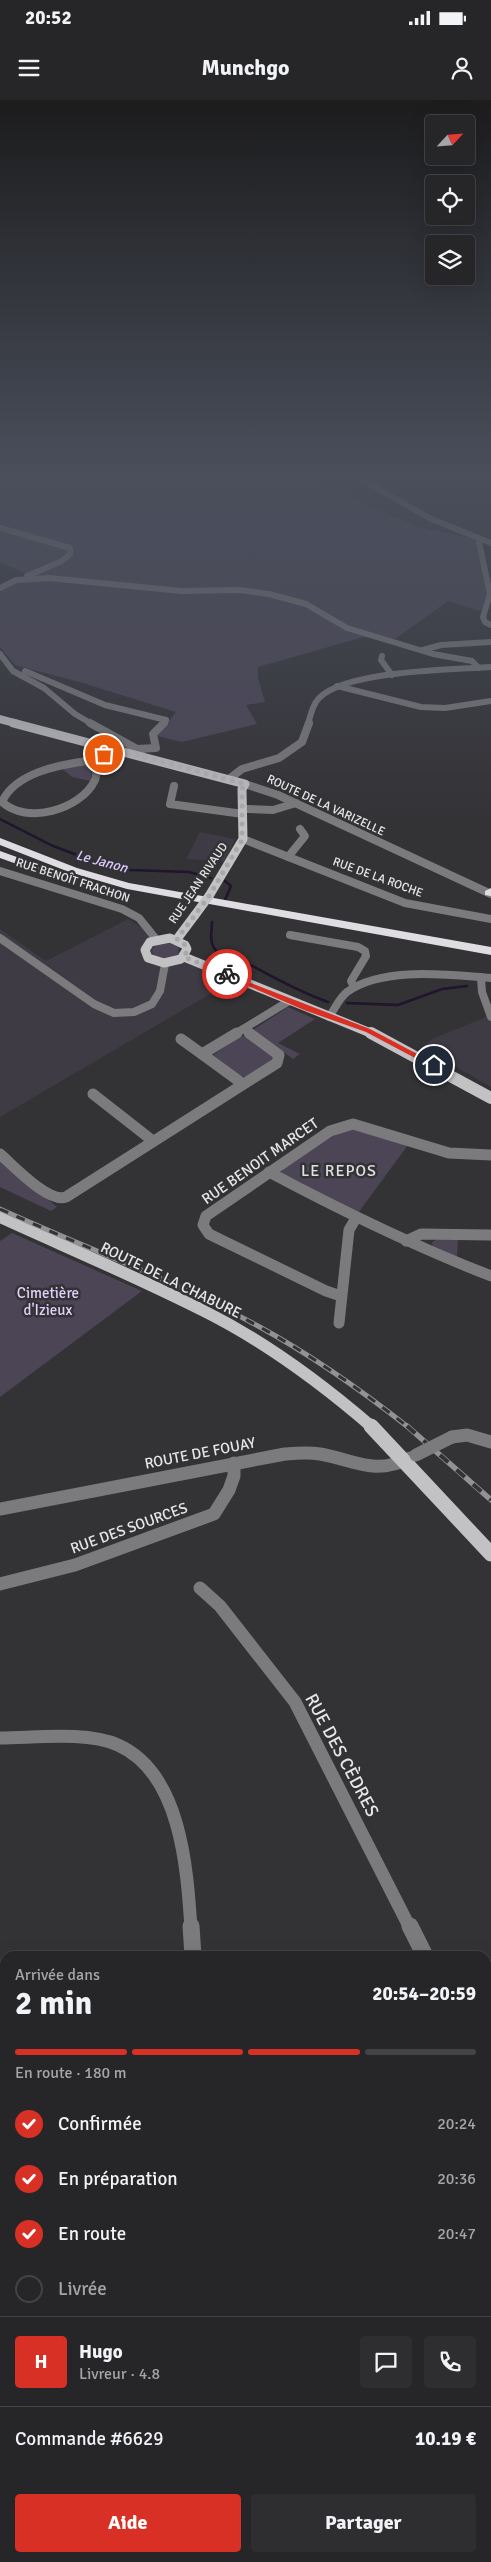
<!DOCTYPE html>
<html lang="fr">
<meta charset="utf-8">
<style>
:root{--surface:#262628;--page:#2e2e30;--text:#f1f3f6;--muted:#a4a5a8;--line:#424345;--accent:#d93025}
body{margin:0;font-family:Signika,sans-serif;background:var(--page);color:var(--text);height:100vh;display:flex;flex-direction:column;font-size:19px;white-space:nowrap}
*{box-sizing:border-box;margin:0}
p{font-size:16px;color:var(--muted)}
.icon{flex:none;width:28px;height:28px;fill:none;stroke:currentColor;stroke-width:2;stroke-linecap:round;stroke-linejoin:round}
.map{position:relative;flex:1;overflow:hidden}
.side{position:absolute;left:0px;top:1851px;width:491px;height:611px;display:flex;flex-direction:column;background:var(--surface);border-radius:15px 15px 0 0;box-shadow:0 5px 20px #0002,0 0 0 1px var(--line)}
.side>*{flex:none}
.needle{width:32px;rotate:64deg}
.tools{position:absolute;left:425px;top:15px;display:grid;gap:10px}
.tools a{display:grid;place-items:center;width:50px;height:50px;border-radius:5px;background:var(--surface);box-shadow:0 5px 20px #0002,0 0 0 1px var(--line);font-size:25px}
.pin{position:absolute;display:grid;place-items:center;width:42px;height:42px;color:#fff;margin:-21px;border:2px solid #fff;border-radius:50%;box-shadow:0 1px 5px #0007}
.courier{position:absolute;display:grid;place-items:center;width:50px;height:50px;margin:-25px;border:4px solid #d93025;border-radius:50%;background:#fff;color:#222;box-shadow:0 1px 6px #0007}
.summary em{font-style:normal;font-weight:800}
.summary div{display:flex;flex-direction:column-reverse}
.summary{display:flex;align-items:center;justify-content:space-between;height:85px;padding:0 15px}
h1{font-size:32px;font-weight:800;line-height:38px}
.bar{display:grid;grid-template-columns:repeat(4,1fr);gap:8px 5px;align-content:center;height:60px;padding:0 15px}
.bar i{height:6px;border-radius:4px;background:var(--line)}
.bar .active{background:var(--accent)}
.bar p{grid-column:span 4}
.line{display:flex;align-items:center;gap:12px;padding:0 15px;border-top:1px solid var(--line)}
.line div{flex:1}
.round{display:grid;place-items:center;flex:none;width:52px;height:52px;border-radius:5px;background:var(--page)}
ol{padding:0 15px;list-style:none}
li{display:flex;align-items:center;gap:15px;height:55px}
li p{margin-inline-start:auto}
li .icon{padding:5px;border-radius:50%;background:var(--accent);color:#fff;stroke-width:4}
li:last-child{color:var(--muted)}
li i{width:28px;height:28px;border:2px solid var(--line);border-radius:50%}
.cta{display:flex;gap:10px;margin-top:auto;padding:10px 15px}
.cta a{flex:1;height:58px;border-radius:5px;background:var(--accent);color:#fff;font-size:20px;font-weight:800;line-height:58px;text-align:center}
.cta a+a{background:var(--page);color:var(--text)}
.status{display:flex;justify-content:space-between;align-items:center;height:35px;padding:0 25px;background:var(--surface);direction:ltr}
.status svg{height:14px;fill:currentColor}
header{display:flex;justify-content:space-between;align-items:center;height:65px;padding:0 15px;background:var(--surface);font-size:22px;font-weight:800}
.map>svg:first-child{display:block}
.built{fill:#3e3b44}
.green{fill:#4b4556}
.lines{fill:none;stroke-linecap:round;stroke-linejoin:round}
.stream{stroke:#1f152c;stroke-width:2.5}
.river{fill:#1f152c;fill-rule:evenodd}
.minor-far4{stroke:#7b7a7c;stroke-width:6}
.minor-far3{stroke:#7b7a7c;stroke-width:8}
.minor-far2{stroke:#7b7a7c;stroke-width:11}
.minor-far1{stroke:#7b7a7c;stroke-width:13}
.minor{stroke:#7b7a7c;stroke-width:17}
.major-far4{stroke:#c2c1c4;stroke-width:8}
.major-far3{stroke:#c2c1c4;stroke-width:9}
.major-far2{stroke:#c2c1c4;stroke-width:12}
.major-far1{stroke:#c2c1c4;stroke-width:15}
.major{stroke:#c2c1c4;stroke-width:19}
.highway{fill:#dfdde1;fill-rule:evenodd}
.rail-far1-casing{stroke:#929193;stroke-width:5}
.rail-casing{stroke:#929193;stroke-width:5.5}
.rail-far1{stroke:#333235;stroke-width:3;stroke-dasharray:9;stroke-linecap:butt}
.rail{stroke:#333235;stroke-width:4;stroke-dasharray:11;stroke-linecap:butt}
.minor-bridge{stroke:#7b7a7c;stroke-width:13}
.major-bridge{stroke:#c2c1c4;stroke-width:9}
.route{fill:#d93025}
.done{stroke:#a8a8a9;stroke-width:5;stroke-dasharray:0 9}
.labels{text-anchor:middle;stroke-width:5;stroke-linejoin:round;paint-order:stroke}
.far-street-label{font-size:12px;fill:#e7e7e8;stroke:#333235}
.far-water-label{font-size:14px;font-style:italic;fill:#ddc9fe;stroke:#333235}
.street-label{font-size:15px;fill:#e7e7e8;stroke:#333235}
.park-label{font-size:15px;fill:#dfcffa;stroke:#333235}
.neighbourhood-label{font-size:16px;letter-spacing:1px;fill:#e0dfe2;stroke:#333235}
.near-street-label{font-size:18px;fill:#e7e7e8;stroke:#333235}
</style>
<div class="status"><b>20:52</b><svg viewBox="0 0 49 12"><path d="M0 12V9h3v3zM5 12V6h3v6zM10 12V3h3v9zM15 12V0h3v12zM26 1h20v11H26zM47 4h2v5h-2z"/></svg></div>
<header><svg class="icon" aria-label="menu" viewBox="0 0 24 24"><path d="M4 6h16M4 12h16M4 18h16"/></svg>Munchgo<svg class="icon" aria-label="person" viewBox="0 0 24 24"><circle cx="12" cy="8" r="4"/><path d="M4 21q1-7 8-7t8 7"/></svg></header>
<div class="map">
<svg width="491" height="2462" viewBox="0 0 491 2462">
<rect width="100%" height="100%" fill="#333235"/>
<g class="built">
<polygon points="200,732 235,739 224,762 186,759"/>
<polygon points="128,819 229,883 0,1017 0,829 46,861"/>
<polygon points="491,915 491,987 422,947 432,939"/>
</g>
<g class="green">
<polygon points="0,379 312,379 415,426 475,439 488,494 481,511 448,501 395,539 374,534 258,567 258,578 265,602 246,605 257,624 182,642 157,636 176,612 83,583 15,565 0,547 0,492 10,484 31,476 0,462"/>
<polygon points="83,664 92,666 91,681 72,677 61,668"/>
<polygon points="169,842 179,847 178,855 166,859 154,855 152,850 156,844"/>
<polygon points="288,907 315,919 278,943 300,954 293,959 253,930"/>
<polygon points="241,936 244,936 275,958 247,977 241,976 213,955"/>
<polygon points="349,1028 408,1045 358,1113 282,1073 282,1070 339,1030"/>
<polygon points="0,1059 57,1107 51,1111 0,1087"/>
<polygon points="12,1133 142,1191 0,1297 0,1141"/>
<polygon points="438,1139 458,1140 457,1158 433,1147 432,1142"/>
</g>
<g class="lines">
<g class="stream">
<polyline points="0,719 53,746 101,764 131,770 189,772 211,778"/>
<polyline points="225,781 231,786 225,800"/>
<path d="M212,822C212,830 209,841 214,848C221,858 238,859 249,864C274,878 300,892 328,902"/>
<polyline points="347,903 398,905 442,889 467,886"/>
</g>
<g class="river">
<polygon points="491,2380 491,2418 486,2420 486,2382"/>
<polygon points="0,2397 5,2399 5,2434 0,2432"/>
<polygon points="351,2458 391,2458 393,2462 353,2462"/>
<polygon points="417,2458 456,2458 454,2462 415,2462"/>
</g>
<g class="minor-far4">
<polyline points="361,379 429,418 491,443"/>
<polyline points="0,428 70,448 70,454 62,461 27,476"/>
<polyline points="481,440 479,442 490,494 483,517 485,522 491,525"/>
<polyline points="0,488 16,480 49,478 182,491 239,490 269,494 306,504 347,528 433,554 472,561 479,568"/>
<polyline points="423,550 441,545 491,542"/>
<polyline points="0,554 13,571 44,588 75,614 92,624"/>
<polyline points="382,556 381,560 392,575"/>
<polyline points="25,571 105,605 166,620"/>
<polyline points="337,586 421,607 445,608 491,601"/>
<polyline points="162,624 166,620"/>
<path d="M308,624C310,617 312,608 316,602C336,570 454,570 491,567"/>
</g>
<g class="minor-far3">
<polyline points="90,623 137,649 141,653 139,656"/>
<polyline points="137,649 156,648 153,634 164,623"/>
<path d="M87,661L97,664C96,669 97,675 95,680C81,710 26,725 2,702C15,673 58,665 87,661Z"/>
<polyline points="94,662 110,648"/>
<polyline points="229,679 242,669 279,658 302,642 309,623"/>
<polyline points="245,684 278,695 491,794"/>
<polyline points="174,686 170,704 243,714"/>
<polyline points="248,709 273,710 296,703"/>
<polyline points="243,739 405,803 491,819"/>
<polyline points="288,757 305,736 300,729"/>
<polyline points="0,771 122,809 139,818 156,839"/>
<polyline points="290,835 358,847 365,851 366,856 351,881 354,887"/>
<polyline points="0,838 94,904 114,913 134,912 152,904 160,891 165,864"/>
<polyline points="481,878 482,892 491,917"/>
<path d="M329,917C335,909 339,898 347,892C383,866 449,875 491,878"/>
<polyline points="244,929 251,934"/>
<polyline points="235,934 289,901"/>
</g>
<g class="minor-far2">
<polyline points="237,933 202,954 243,984"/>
<polyline points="181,939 202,954"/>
<polyline points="93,994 153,1041"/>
<path d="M0,1054C14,1066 48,1103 66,1097L277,963L279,955L249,933"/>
<path d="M269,1072C342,1111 414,1146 491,1176"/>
<polyline points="406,1141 421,1134 491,1135"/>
<polyline points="341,1196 326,1191 209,1134 203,1125 206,1116 330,1031 353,1024 449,1053 491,1055"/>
<polyline points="339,1223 349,1130 356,1118"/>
</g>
<g class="minor-far1">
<polyline points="452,1337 467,1335 491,1342"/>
<path d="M0,1409L285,1354C297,1353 308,1352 320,1354C355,1360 374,1376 410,1358"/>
<polyline points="0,1484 75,1465 214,1414 229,1390 234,1376 234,1363"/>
<polyline points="200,1488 220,1506 295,1602 410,1828"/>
<path d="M0,1638C34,1638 86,1631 118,1645C181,1673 187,1768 191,1828"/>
</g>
<g class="minor">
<polyline points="191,1826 193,1856"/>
<polyline points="410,1826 425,1856"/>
<polyline points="0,1926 5,1926"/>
<polyline points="0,1954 5,1949"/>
<polyline points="486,1966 491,1965"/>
<polyline points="486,2321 491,2315"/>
<polyline points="486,2368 491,2385"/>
</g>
<polyline class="major-far4" points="0,619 18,624"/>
<g class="major-far3">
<polyline points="13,623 245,684 242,689 243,739 209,796"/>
<polygon points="170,838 185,845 187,849 181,859 164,863 148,858 145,850 150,842"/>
<polyline points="177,839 195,815"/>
<polyline points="184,857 373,934"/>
</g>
<g class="major-far2">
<polyline points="371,933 491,998"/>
<path d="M0,1117C68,1148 137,1177 204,1211C264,1241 321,1283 372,1327"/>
</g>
<polyline class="major-far1" points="371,1326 491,1454"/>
<g class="major">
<polyline points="486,1894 491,1889"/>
<polyline points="0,2056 5,2051"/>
</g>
<g class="highway">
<polygon points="0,738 77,768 129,783 491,847 491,855 127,789 69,772 0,745"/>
<polygon points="0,751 50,769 52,771 46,774 42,773 0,758"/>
<polygon points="491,788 491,796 485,795 485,791"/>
</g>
<g class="rail-far1-casing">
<path id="rail-far1" d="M0,1109C86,1148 175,1181 258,1226C311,1255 361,1290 408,1327"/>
</g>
<g class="rail-casing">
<polyline id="rail" points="407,1326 491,1400"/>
</g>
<use href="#rail-far1" class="rail-far1"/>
<use href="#rail" class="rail"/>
<polyline class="minor-bridge" points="416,1355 452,1337"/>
<polyline class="major-bridge" points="195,815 209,796"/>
</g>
<linearGradient id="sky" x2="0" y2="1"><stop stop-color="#1c1c1d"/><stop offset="0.52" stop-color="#4a4f5c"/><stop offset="1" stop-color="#4a4f5c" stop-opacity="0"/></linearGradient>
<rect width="491" height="724" fill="url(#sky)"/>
<polygon class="route" points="225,873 370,929 438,965 432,967 366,932 304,910 225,876"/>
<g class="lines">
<polyline class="done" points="104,654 110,648 245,684 242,689 242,740 209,796 177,839 185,845 186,853 184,857 227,874"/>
</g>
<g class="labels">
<g class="far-street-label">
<text transform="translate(326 705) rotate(25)" y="4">ROUTE DE LA VARIZELLE</text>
<text transform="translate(378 777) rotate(20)" y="4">RUE DE LA ROCHE</text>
<text transform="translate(73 780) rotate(18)" y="4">RUE BENOÎT FRACHON</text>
<text transform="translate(198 783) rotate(-56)" y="4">RUE JEAN RIVAUD</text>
</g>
<g class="far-water-label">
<text transform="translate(102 761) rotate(15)" y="5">Le Janon</text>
</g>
<g class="street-label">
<text transform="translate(260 1061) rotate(-35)" y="5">RUE BENOIT MARCET</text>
<text transform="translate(171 1180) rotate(26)" y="5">ROUTE DE LA CHABURE</text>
<text transform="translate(200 1353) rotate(-11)" y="5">ROUTE DE FOUAY</text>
<text transform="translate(129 1428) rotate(-20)" y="5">RUE DES SOURCES</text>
</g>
<g class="park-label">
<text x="48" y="1198">Cimetière<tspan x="48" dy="17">d'Izieux</tspan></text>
</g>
<g class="neighbourhood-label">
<text x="339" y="1076">LE REPOS</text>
</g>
<g class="near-street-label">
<text transform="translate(342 1655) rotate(62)" y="6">RUE DES CÈDRES</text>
</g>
</g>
</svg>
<div class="tools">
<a><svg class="needle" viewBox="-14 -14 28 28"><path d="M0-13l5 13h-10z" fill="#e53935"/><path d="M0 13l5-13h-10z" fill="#a4a5a8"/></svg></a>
<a><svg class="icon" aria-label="locate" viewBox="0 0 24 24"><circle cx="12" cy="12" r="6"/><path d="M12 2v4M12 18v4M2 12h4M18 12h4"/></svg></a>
<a><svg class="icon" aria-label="layers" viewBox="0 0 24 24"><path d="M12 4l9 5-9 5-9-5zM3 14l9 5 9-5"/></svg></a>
</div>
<div class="pin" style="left:104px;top:654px;background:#ea580c"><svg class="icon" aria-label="bag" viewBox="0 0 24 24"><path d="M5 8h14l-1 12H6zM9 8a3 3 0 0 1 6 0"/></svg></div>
<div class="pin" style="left:434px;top:965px;background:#1f2937"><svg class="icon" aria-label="home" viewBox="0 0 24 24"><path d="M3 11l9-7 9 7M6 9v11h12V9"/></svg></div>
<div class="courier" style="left:227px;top:874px"><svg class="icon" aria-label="bike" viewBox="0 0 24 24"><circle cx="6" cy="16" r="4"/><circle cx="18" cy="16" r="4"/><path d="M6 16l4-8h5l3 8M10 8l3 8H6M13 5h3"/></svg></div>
<section class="side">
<div class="summary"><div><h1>2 min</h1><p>Arrivée dans</p></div><em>20:54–20:59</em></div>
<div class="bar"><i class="active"></i><i class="active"></i><i class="active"></i><i></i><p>En route · 180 m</p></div>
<ol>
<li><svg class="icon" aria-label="check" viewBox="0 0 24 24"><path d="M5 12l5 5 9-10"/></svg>Confirmée<p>20:24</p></li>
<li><svg class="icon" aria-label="check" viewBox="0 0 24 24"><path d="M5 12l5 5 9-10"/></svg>En préparation<p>20:36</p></li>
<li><svg class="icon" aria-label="check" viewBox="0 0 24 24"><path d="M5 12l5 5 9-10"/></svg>En route<p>20:47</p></li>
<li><i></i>Livrée</li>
</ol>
<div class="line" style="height:90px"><b class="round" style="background:var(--accent);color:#fff">H</b><div><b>Hugo</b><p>Livreur · 4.8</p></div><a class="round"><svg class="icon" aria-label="chat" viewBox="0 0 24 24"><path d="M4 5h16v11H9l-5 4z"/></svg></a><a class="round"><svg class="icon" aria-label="phone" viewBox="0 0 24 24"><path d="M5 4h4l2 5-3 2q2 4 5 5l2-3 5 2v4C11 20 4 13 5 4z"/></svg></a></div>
<div class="line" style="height:65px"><div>Commande #6629</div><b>10.19 €</b></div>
<div class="cta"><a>Aide</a><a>Partager</a></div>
</section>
</div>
